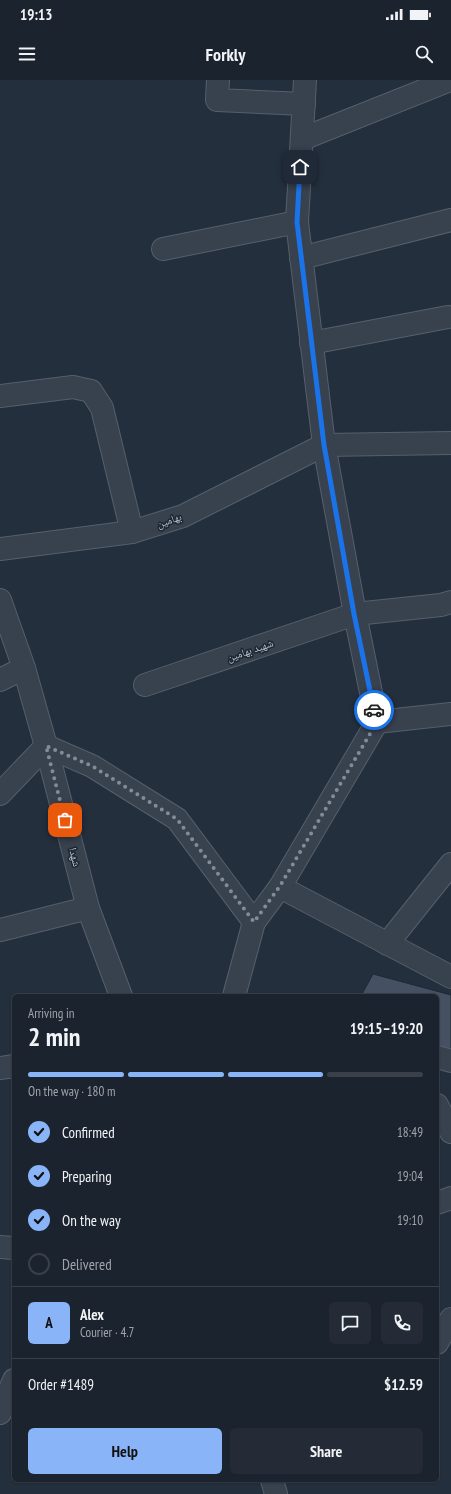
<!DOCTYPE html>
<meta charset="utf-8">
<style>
:root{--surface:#1b232e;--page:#242b36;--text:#f1f3f6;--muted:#a0a4aa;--line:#39404a;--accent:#8ab4f8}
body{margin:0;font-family:"PT Sans Narrow","Noto Naskh Arabic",sans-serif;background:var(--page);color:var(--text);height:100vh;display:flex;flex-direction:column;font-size:15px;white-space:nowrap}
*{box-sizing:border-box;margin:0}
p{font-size:13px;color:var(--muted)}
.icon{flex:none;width:22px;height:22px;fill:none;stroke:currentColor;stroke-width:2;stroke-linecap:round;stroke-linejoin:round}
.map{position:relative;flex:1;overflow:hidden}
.side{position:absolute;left:12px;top:914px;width:427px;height:488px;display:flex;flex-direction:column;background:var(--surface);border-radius:6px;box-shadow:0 1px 3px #0004,0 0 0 1px var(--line)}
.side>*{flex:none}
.pin{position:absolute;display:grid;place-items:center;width:34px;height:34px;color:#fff;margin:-17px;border-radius:8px;box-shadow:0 2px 6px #0006}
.courier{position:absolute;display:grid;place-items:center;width:40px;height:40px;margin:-20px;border:3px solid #1a73e8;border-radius:50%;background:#fff;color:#222;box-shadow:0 1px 5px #0007}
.summary em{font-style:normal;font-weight:700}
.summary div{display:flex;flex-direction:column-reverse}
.summary{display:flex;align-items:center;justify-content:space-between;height:68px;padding:0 16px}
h1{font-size:26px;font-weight:700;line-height:30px}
.bar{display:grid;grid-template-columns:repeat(4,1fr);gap:6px 4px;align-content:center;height:48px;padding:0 16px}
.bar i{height:5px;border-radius:3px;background:var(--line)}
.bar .active{background:var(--accent)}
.bar p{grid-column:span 4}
.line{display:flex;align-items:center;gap:10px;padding:0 16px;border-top:1px solid var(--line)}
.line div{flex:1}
.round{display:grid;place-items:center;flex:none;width:42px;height:42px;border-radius:6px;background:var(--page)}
ol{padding:0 16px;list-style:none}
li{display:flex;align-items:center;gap:12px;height:44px}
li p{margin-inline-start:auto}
li .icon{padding:4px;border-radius:50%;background:var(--accent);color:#111;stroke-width:4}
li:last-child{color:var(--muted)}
li i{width:22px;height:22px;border:2px solid var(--line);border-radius:50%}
.primary-button{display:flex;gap:8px;margin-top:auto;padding:8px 16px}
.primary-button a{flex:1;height:46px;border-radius:6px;background:var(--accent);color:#111;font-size:16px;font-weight:700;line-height:46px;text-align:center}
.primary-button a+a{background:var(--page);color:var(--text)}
.status{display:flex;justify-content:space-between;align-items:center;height:28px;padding:0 20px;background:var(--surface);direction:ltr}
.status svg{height:11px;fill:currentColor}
header{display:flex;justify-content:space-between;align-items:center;height:52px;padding:0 16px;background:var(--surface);font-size:18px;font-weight:700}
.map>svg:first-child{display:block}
.building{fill:#455162;stroke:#1f2835}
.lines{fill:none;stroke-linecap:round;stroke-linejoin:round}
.minor-casing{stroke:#565f6c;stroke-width:24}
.minor{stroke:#38414e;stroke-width:22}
.done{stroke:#828b98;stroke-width:4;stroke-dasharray:0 7.2}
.route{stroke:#1a73e8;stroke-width:5}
.labels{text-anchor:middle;stroke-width:3;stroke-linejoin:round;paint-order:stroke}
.street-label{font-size:11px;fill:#b4bcc9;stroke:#1d2633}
</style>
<div class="status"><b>19:13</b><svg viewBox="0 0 49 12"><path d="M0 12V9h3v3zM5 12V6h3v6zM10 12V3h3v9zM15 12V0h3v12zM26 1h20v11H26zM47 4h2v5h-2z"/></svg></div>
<header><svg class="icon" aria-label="menu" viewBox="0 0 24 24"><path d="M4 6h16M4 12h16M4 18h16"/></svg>Forkly<svg class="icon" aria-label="search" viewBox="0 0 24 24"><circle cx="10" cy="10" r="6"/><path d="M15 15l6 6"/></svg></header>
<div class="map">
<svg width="451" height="1414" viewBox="0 0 451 1414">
<rect width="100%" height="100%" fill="#242f3e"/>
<polygon class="building" points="373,894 451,915 451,977 437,974 437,916 361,916"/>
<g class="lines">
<g class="minor-casing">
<g id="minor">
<polyline points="218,0 217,20 304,24"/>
<polyline points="302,59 450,0"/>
<polyline points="163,169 297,142"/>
<polyline points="301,178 451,140"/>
<polyline points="311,263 448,237"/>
<polyline points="0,316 73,307 91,311 102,328 132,452"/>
<polyline points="0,469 132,452 183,436 324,365 451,363"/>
<polyline points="0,520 24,588 46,666 88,828 121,916"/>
<polyline points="0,600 24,588"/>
<polyline points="145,605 355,534 441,525 451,522"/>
<polyline points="377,642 451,634"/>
<polyline points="0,714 46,666 92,686 177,739 254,842"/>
<polyline points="280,807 451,897"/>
<polyline points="0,850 88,828"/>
<polyline points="387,864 451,784"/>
<polyline points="234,916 254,842 280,807 377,642 355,534 324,365 297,142 305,0"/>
<polyline points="437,977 451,981"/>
<polyline points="0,988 14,986"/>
<polyline points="437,1025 451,1052"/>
<polyline points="437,1123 451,1118"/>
<polyline points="0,1167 14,1168"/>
<polyline points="437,1263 451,1239"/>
<polyline points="0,1333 14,1300"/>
<polyline points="272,1400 276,1414"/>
</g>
</g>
<use href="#minor" class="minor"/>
</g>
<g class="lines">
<polyline class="done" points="65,740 46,666 92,686 177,739 254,842 280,806 377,642 374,630"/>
<polyline class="route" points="300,87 297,142 324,365 354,534 374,630"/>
</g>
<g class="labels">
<g class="street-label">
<text transform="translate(169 440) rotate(-19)" y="4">بهامین</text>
<text transform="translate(250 570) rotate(-19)" y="4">شهید بهامین</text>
<text transform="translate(75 777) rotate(76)" y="4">شهدا</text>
</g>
</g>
</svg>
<div class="pin" style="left:65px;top:740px;background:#ea580c"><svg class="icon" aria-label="bag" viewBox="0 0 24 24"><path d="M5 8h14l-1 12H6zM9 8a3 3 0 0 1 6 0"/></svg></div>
<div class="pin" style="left:300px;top:87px;background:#1f2937"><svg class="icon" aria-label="home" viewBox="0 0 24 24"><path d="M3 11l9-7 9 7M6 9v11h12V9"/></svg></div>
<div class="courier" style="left:374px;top:630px"><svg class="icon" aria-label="car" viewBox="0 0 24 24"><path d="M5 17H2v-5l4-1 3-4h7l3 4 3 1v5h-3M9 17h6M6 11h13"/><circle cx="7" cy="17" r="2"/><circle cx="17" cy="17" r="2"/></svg></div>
<section class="side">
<div class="summary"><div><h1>2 min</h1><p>Arriving in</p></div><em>19:15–19:20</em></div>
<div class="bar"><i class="active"></i><i class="active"></i><i class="active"></i><i></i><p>On the way · 180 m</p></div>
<ol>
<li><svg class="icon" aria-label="check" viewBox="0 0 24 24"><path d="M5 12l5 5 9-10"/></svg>Confirmed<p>18:49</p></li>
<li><svg class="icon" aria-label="check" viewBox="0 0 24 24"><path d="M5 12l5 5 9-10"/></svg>Preparing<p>19:04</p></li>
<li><svg class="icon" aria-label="check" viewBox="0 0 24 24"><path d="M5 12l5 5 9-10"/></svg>On the way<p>19:10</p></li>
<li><i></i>Delivered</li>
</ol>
<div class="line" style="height:72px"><b class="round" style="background:var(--accent);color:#111">A</b><div><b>Alex</b><p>Courier · 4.7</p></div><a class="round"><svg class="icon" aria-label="chat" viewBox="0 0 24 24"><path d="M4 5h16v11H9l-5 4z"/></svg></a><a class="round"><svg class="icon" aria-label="phone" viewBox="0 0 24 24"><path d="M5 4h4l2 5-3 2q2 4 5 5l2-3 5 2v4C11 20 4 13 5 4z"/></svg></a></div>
<div class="line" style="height:52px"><div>Order #1489</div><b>$12.59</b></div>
<div class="primary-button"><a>Help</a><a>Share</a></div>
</section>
</div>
